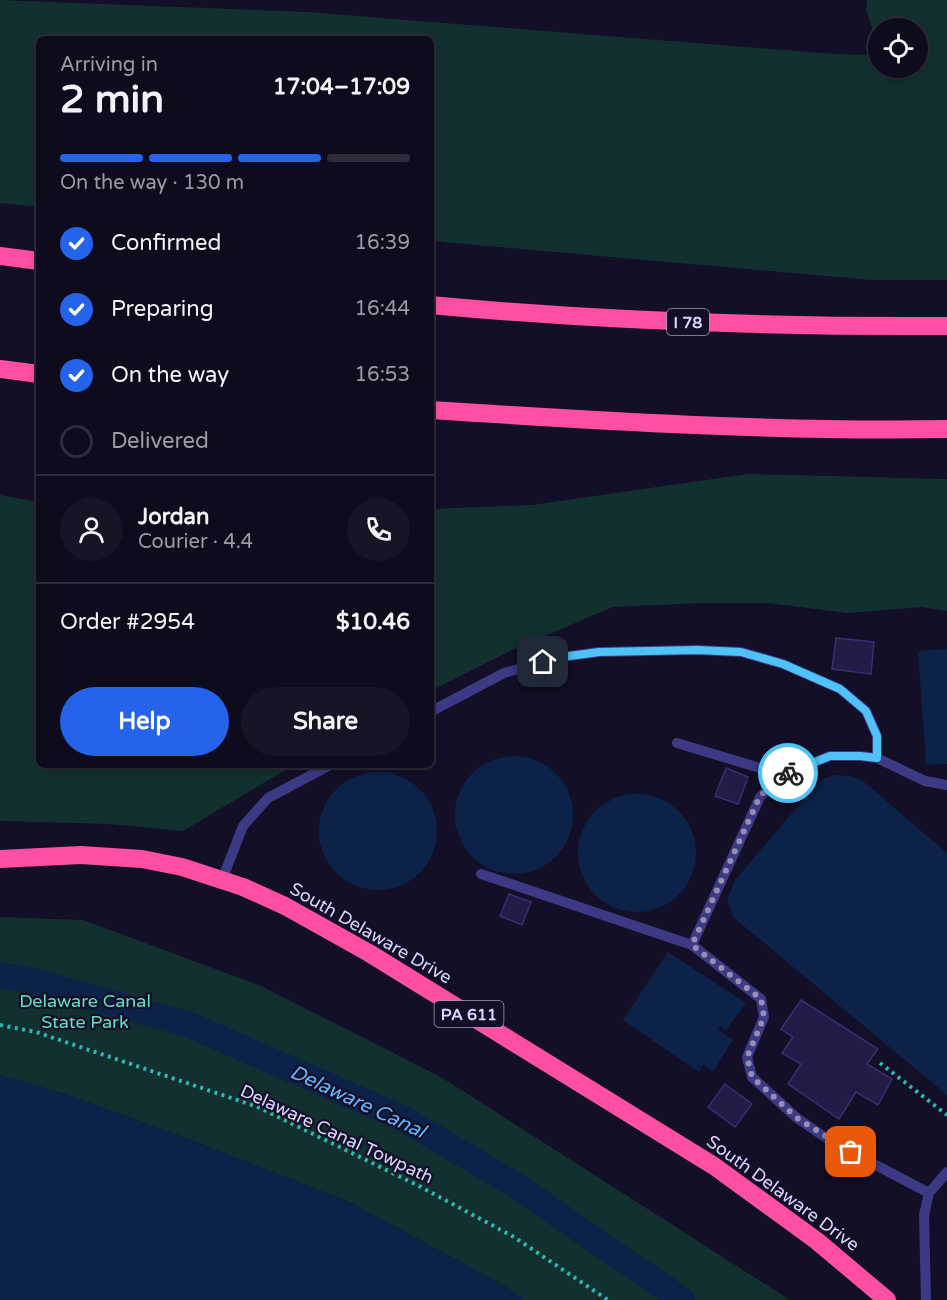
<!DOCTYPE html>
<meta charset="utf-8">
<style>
:root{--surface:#0e0b1c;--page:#171425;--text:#f1f3f6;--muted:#9b9ba3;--line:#2e2b3b;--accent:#2563eb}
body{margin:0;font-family:"Varela Round",sans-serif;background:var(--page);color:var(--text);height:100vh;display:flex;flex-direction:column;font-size:22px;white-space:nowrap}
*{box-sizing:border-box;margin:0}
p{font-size:20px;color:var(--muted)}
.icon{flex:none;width:33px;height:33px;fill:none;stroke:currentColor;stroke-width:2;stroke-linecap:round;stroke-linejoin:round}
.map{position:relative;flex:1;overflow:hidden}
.panel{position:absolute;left:36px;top:36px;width:398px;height:732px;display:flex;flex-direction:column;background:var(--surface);border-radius:9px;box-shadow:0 3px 9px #0003,0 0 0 2px var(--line)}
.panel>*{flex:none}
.tools{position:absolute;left:868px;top:18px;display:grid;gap:12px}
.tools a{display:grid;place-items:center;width:60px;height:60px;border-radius:50%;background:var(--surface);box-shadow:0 3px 9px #0003,0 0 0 2px var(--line);font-size:30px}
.pin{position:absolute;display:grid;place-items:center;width:51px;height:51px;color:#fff;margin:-26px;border-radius:12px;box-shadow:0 3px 9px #0006}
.courier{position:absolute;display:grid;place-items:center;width:60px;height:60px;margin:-30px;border:4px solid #4fc3f7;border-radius:50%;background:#fff;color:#222;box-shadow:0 2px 8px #0007}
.head em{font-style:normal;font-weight:700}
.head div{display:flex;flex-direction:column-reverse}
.head{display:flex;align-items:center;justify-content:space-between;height:102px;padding:0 24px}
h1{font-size:39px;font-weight:700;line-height:45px}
.bar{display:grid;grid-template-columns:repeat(4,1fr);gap:9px 6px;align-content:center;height:72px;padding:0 24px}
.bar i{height:8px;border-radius:4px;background:var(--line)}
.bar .on{background:var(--accent)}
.bar p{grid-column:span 4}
.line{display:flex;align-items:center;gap:15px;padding:0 24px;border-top:2px solid var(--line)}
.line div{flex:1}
.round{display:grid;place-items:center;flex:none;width:63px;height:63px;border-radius:32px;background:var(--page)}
ol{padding:0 24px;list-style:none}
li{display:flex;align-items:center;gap:18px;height:66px}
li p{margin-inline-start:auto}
li .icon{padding:6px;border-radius:50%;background:var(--accent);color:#fff;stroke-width:4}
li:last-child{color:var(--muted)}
li i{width:33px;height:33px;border:3px solid var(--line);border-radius:50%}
.action{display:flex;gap:12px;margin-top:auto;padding:12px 24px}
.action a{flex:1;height:69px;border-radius:36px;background:var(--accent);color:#fff;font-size:24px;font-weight:700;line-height:69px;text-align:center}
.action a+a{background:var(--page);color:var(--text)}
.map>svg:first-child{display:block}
.green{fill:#12302f}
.water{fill:#0c2248}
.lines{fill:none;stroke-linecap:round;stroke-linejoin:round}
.canal{stroke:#0c2248;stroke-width:26}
.building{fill:#241b47;stroke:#3b2d73;stroke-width:1.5}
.path{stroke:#2fb8b0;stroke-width:4;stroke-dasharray:3 4.5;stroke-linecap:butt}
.lane{stroke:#3d3a85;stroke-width:10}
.highway{stroke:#ff4fa3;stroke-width:18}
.done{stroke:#948fb3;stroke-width:6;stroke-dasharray:0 10.8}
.route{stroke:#4fc3f7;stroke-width:8}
.labels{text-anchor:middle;stroke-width:4.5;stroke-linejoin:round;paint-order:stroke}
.shield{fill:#130f26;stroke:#9e99be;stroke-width:1.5}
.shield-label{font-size:16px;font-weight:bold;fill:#d9d4ff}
.street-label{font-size:18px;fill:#d9d4ff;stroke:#130f26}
.park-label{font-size:18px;fill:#5fe0c0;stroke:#130f26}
.water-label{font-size:20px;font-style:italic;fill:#62b6ff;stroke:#130f26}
</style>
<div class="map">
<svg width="947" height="1300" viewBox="0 0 947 1300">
<rect width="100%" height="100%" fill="#130f26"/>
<g class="green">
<polygon points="0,0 307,12 834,54 879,55 879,68 918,68 918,28 879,28 879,50 866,9 867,0 947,0 947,280 871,280 431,241 430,39 39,39 39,207 0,203"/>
<polygon points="748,474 947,479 947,611 921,607 848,613 767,603 701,603 613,607 514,649 431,691 431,509 532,505"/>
<polygon points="0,495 39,502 39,765 294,765 183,831 110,824 0,821"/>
<polygon points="0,917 83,920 259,985 441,1077 790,1300 525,1300 501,1284 349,1202 183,1137 65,1094 0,1075"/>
</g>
<g class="water">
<polygon points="947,649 947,764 926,765 918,651"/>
<circle cx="514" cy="815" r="59"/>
<circle cx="378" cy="831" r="59"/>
<polygon points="833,775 849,776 862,780 947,853 947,1095 733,917 727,900 735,880 815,786 823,779"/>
<circle cx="637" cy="853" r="59"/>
<polygon points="668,952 746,1003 726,1030 720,1026 718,1030 733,1040 713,1072 703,1065 699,1072 623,1020"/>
<polygon points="0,1075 65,1094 183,1137 349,1202 501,1284 525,1300 0,1300"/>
</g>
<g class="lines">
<polyline class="canal" points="0,976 26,979 190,1025 404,1119 515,1185 682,1300"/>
</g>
<g class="building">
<polygon points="836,638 874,642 871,674 832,669"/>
<polygon points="726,768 748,777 738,804 715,796"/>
<polygon points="509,894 531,902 522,925 500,916"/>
<polygon points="801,1000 878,1049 867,1064 892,1079 878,1105 856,1092 839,1119 788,1084 801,1064 782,1053 793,1037 781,1029"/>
<polygon points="725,1084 752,1104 735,1127 708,1107"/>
</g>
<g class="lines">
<g class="path">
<polyline points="0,1025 36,1032 258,1107 419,1186 514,1237 608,1300"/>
<polyline points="880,1063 947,1115"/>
</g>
<g class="lane">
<polyline points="430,712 504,673 562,657 599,652 697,650 741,652 783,664 840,689 866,711 877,736 877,758"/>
<polyline points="677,743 783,775"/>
<polyline points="481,874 692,945"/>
<polyline points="222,880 243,826 268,798 330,765"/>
<polyline points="929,1193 832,1142 797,1118 752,1077 747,1057 764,1017 761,999 692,945 760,797 783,775 830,756 860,756 877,758 925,781 947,785"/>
<polyline points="926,1300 924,1215 929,1193 947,1172"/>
</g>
<g class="highway">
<polyline points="0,256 39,261"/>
<path d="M430,305C602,321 775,327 947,326"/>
<polyline points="0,369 39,374"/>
<path d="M430,410C602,421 775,432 947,429"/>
<polyline points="0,859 81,855 142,859 182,867 243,887 285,906 369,953 714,1166 817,1241 887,1300"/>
</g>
</g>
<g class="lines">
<polyline class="done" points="788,773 783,775 760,796 692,945 761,999 764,1017 747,1057 752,1077 797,1118 851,1152"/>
<polyline class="route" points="543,662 562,657 599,652 697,650 741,652 783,664 840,689 866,711 877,736 877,758 860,756 830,756 788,773"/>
</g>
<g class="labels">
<g class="shield">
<rect x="667" y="309" width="42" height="26" rx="4.5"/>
<rect x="434.5" y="1001" width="69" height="26" rx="4.5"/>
</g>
<g class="shield-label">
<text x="688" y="328">I 78</text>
<text x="469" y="1020">PA 611</text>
</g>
<g class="street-label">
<text transform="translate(371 933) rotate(30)" y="6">South Delaware Drive</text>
<text transform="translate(337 1134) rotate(25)" y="6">Delaware Canal Towpath</text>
<text transform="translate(783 1193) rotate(36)" y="6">South Delaware Drive</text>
</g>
<g class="park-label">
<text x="85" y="1007">Delaware Canal<tspan x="85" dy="21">State Park</tspan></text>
</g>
<g class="water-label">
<text transform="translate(358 1101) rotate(25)" y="7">Delaware Canal</text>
</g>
</g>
</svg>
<div class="tools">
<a><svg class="icon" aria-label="locate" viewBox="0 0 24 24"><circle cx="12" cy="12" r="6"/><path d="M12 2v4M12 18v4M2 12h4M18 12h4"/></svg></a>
</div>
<div class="pin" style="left:851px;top:1152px;background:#ea580c"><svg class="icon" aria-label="bag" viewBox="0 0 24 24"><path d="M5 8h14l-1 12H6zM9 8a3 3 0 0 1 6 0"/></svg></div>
<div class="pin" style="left:543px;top:662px;background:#1f2937"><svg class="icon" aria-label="home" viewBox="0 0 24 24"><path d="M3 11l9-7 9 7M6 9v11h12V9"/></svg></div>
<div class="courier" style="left:788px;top:773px"><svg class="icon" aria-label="bike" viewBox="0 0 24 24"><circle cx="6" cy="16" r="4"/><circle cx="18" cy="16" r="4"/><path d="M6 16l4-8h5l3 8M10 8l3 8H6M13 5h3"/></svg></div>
<section class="panel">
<div class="head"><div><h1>2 min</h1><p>Arriving in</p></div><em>17:04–17:09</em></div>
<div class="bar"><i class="on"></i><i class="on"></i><i class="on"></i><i></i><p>On the way · 130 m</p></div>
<ol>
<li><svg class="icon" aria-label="check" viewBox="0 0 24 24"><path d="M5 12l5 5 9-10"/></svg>Confirmed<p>16:39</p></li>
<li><svg class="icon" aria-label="check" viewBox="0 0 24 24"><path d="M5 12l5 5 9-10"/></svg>Preparing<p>16:44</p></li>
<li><svg class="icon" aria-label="check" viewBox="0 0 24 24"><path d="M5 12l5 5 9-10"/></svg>On the way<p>16:53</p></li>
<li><i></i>Delivered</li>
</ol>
<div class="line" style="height:108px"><a class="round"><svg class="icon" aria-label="person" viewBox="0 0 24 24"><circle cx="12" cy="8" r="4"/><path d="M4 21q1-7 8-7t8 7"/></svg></a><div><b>Jordan</b><p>Courier · 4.4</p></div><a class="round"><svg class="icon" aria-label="phone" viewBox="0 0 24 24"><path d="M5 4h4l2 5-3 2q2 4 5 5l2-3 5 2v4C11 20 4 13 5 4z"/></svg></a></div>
<div class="line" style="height:78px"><div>Order #2954</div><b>$10.46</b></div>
<div class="action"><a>Help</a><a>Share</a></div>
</section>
</div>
